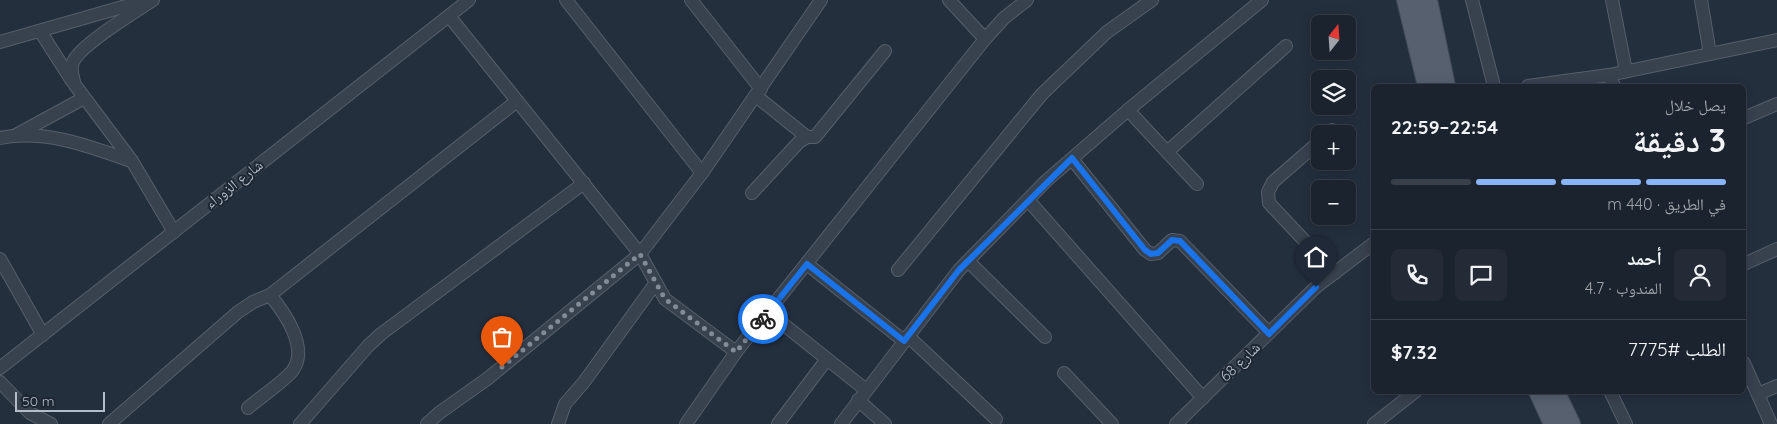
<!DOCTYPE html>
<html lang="ar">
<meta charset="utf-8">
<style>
:root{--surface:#1b232e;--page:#242b36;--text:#f1f3f6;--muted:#a0a4aa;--line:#39404a;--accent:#8ab4f8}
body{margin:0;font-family:Quicksand,"Noto Naskh Arabic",sans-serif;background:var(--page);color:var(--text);direction:rtl;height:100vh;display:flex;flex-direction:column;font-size:19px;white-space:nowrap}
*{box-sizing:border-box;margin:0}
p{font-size:16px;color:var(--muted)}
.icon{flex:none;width:28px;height:28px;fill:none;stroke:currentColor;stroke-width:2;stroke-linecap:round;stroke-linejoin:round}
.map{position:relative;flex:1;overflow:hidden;direction:ltr}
.sheet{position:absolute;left:1371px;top:84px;width:375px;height:310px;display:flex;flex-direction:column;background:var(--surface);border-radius:8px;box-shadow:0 2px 12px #0003,0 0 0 1px var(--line);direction:rtl}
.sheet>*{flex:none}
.needle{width:32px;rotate:17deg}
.controls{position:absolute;left:1311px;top:15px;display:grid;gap:10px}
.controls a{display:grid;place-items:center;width:45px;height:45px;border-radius:8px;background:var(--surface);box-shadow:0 2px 12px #0003,0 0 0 1px var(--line);font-size:25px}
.scale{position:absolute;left:15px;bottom:12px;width:90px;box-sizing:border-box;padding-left:5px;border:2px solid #b4bcc9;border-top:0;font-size:14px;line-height:18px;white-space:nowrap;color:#b4bcc9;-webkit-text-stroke:4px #1d2633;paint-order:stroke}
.pin{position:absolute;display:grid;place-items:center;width:42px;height:42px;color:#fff;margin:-51px -21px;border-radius:50% 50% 50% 0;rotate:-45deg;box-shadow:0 0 5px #0007}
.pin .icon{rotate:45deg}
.courier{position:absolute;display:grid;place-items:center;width:50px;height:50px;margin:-25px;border:4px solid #1a73e8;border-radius:50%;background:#fff;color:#222;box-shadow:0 1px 6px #0007}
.headline em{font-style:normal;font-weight:700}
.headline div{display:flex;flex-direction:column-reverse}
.headline{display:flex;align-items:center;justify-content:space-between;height:85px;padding:0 20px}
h1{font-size:32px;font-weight:700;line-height:38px}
.bar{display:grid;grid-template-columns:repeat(4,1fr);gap:8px 5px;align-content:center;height:60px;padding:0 20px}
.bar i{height:6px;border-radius:4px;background:var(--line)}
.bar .active{background:var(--accent)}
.bar p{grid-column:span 4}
.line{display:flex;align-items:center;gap:12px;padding:0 20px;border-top:1px solid var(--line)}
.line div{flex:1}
.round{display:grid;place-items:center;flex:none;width:52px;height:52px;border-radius:8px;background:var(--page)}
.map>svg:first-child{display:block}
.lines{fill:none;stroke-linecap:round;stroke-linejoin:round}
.minor-casing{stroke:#565f6c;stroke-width:14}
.primary-casing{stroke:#414a57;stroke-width:22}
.minor{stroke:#38414e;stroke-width:12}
.primary{stroke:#56606e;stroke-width:20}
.done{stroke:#828b98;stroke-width:5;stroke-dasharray:0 9}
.route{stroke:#1a73e8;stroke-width:6}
.labels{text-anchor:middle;stroke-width:4;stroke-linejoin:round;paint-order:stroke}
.street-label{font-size:15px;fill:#b4bcc9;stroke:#1d2633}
</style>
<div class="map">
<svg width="1777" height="424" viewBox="0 0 1777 424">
<rect width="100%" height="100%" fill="#242f3e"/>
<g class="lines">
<g class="minor-casing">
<g id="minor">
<path d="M153,0C135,12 81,44 73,62C70,69 73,78 75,85L132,161L174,232"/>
<polyline points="566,0 702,173"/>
<polyline points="691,0 761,89"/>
<polyline points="949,0 985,39"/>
<polyline points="1472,0 1494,86"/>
<polyline points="1612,0 1626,71"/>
<polyline points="1701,0 1710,54"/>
<polyline points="449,16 640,254 665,299 736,352"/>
<polyline points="40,31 72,81"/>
<polyline points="0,42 147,0"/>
<polyline points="1609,75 1614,86"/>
<polyline points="1528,86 1609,75 1777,40"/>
<polyline points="756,96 807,137"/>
<polyline points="1128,110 1197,184"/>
<polyline points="1744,118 1777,104"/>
<polyline points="1328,134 1332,130"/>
<polyline points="16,135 84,98"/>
<path d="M0,138C45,129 89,146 131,161"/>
<polyline points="1320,141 1273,182 1268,192 1269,203 1335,273"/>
<polyline points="1167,152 1286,46"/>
<polyline points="1072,159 1145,250 1151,254 1158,253 1172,240 1180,241 1269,333"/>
<polyline points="752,193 799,142 807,137 815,137 885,51"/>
<polyline points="1028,200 1203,398"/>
<polyline points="0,259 43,335"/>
<polyline points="968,261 1045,337"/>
<polyline points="807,264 904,341"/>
<polyline points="1744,264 1777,249"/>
<polyline points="898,270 1042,94 1107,32 1152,0"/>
<polyline points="768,312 866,390"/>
<polyline points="908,336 996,419"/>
<polyline points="1744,363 1771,424"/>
<polyline points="0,368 469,0"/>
<polyline points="1064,373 1112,424"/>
<polyline points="0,382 30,413 51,424"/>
<polyline points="1610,391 1626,424"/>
<polyline points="1758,394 1777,386"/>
<polyline points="858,400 885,424"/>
<path d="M248,408C259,398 285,381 293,370C309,347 284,312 270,295"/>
<polyline points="109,424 238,312 253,302 270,295 517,101"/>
<polyline points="300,424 368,346 381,334 584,183"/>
<polyline points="427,424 439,413 487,379 640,254 702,173 821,0"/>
<polyline points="558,424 565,404 584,382 655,284"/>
<polyline points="686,424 736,352 985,39 1004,18 1027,0"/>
<polyline points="778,424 827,359"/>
<polyline points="841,424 959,270 1046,181 1128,110 1262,0"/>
<polyline points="1176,424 1316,287 1374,243"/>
<polyline points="1374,424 1416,391"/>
</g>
</g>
<g class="primary-casing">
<g id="primary">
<polyline points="1407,0 1428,86"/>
<polyline points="1427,0 1445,86"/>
<polyline points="1539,391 1554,424"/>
<polyline points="1554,391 1570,424"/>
</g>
</g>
<use href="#minor" class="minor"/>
<use href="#primary" class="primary"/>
</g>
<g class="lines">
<polyline class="done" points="502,367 640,254 665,299 736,352 763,319"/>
<polyline class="route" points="763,319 807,264 904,341 959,270 1072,158 1145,250 1151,254 1158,253 1172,240 1180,241 1269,334 1316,287"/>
</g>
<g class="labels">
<g class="street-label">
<text transform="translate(234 184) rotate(-38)" y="5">شارع الزوراء</text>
<text transform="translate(1240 362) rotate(-44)" y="5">شارع 68</text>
</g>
</g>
</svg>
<div class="controls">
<a><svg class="needle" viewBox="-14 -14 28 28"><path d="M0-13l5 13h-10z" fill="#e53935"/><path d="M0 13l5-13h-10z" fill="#a0a4aa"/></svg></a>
<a><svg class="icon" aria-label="layers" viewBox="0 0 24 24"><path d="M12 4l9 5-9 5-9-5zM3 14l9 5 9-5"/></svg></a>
<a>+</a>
<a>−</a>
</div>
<div class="scale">50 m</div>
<div class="pin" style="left:502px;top:367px;background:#ea580c"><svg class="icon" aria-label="bag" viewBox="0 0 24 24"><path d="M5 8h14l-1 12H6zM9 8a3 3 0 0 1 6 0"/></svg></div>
<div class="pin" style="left:1316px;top:287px;background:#1f2937"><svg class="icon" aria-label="home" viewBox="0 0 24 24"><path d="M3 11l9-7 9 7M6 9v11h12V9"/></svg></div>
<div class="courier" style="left:763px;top:319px"><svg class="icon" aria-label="bike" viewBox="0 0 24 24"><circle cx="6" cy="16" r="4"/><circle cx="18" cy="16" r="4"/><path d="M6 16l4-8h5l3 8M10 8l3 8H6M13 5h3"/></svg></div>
<section class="sheet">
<div class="headline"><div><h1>3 دقيقة</h1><p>يصل خلال</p></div><em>22:54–22:59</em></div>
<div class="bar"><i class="active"></i><i class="active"></i><i class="active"></i><i></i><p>في الطريق · 440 m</p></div>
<div class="line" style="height:90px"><a class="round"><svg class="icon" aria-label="person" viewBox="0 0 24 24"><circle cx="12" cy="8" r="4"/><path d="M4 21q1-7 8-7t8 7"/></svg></a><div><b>أحمد</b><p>المندوب · 4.7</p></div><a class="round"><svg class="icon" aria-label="chat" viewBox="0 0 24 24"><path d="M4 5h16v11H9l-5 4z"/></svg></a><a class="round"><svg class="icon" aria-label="phone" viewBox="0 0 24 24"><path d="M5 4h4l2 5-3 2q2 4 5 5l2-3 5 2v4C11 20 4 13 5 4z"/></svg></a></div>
<div class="line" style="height:65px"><div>الطلب #7775</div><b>$7.32</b></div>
</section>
</div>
